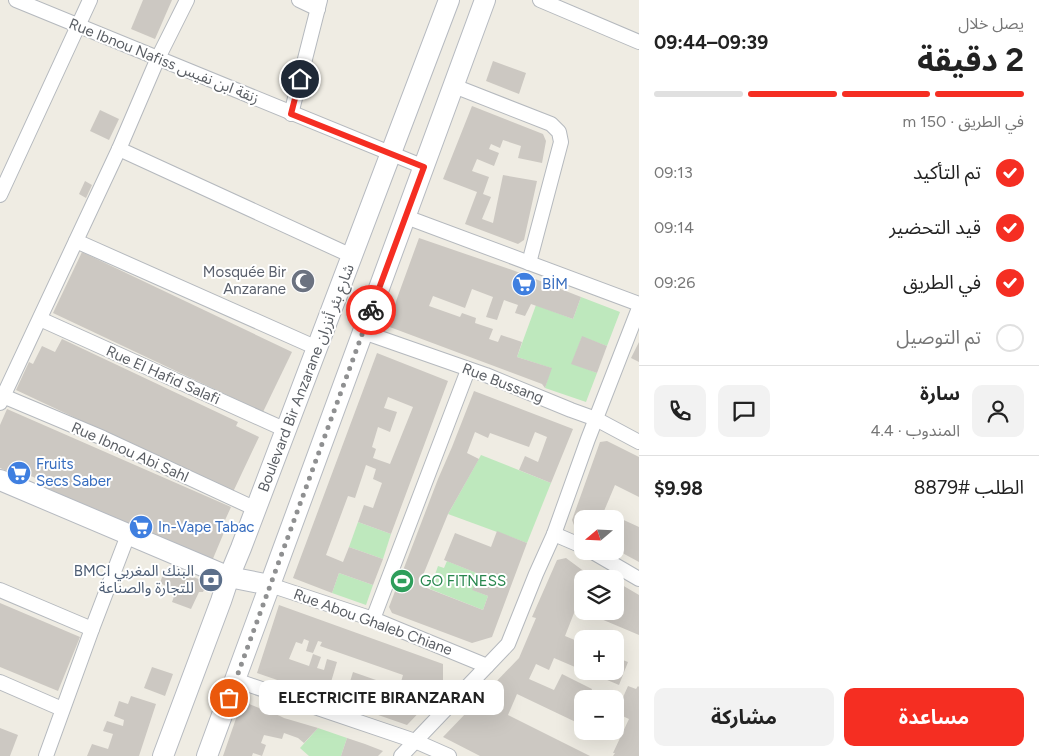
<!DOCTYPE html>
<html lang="ar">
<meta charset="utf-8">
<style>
:root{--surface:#fff;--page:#f2f2f2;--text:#222;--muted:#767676;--line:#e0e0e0;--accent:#f52e22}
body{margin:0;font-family:Figtree,"Noto Sans Arabic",sans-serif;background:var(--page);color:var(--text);direction:rtl;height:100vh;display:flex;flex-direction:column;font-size:19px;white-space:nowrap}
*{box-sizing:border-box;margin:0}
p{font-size:16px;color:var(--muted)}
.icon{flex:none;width:28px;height:28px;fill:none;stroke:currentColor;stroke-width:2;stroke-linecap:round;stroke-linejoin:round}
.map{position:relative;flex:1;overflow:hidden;direction:ltr}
.side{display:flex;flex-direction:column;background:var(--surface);width:400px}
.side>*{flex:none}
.needle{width:32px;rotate:251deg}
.buttons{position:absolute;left:574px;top:510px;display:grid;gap:10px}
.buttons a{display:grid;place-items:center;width:50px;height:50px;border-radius:10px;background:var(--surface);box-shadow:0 5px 20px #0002;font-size:25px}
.pin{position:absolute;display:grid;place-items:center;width:42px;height:42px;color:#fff;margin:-21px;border:2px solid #fff;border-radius:50%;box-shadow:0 1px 5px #0007}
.courier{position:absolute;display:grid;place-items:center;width:50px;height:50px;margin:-25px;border:4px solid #f52e22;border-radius:50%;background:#fff;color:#222;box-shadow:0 1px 6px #0007}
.bubble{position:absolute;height:35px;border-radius:10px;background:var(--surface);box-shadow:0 5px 20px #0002;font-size:16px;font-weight:700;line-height:35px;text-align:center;direction:rtl}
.headline em{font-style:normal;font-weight:700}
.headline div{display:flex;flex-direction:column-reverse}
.headline{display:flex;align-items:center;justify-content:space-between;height:85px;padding:0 15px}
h1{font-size:32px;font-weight:700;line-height:38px}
.bar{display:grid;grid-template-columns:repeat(4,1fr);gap:8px 5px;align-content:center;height:60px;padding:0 15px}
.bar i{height:6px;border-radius:4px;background:var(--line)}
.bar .current{background:var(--accent)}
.bar p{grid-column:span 4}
.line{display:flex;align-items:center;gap:12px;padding:0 15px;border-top:1px solid var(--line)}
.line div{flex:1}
.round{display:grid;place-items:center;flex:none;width:52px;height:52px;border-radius:10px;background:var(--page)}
ol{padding:0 15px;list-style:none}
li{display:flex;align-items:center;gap:15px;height:55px}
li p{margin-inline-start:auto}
li .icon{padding:5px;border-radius:50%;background:var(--accent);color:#fff;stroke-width:4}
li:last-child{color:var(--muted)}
li i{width:28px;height:28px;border:2px solid var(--line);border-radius:50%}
.primary-button{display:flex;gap:10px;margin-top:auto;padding:10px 15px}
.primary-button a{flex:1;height:58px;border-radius:10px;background:var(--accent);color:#fff;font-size:20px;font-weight:700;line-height:58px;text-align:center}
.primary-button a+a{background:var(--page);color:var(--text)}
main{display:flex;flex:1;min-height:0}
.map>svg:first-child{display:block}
.green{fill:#bee8bd}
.building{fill:#ccc8c2;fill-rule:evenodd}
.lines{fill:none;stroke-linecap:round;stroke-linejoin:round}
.street-casing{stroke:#b5b9be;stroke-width:16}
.secondary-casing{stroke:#b6bac0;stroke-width:22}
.street{stroke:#fff;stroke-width:14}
.secondary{stroke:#fff;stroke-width:20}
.done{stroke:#8f9091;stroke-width:5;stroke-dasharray:0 9}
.route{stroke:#f52e22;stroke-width:6}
.labels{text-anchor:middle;stroke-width:4;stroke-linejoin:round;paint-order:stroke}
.street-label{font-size:15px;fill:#5b5f65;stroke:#fff}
.worship-label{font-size:15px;fill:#5b616d;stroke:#fff;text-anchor:end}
.shop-label{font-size:15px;fill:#366cbe;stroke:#fff;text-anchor:start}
.service-label{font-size:15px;fill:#4e5e75;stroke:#fff;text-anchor:end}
.leisure-label{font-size:15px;fill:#27864d;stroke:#fff;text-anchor:start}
</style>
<main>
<section class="side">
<div class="headline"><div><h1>2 دقيقة</h1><p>يصل خلال</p></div><em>09:39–09:44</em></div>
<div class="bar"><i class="current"></i><i class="current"></i><i class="current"></i><i></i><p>في الطريق · 150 m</p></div>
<ol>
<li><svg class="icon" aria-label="check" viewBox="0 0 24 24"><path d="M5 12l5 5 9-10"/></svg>تم التأكيد<p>09:13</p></li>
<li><svg class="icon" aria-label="check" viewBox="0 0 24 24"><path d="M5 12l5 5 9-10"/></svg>قيد التحضير<p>09:14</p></li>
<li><svg class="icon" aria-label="check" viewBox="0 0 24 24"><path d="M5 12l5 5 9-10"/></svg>في الطريق<p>09:26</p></li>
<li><i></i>تم التوصيل</li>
</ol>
<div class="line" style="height:90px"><a class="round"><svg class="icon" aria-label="person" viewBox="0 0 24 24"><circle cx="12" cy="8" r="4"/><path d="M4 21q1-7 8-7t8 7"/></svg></a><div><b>سارة</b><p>المندوب · 4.4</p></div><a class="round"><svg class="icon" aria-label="chat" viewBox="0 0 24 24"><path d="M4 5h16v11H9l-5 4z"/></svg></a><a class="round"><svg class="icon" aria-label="phone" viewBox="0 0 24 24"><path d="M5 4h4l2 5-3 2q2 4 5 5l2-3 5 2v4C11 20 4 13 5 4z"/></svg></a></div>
<div class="line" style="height:65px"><div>الطلب #8879</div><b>$9.98</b></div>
<div class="primary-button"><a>مساعدة</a><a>مشاركة</a></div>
</section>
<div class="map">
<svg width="639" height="756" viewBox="0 0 639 756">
<rect width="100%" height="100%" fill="#efece3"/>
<g class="green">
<polygon points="581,297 620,312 607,346 582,337 572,363 597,373 586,402 545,388 551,368 517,357 536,305 573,319"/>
<polygon points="481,455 551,483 527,543 448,514"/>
<polygon points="358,522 391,534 383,559 349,547"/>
<polygon points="447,561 479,574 473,590 488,596 483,610 430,589 438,566 444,568"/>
<polygon points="339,573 373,585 366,605 332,593"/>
<polygon points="318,728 347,738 341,756 309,756 300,748"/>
</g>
<g class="building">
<polygon points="143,0 172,0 155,39 131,29"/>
<polygon points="493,61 526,73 519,94 486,81"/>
<polygon points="472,106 543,134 546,141 542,163 518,158 521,146 503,140 500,148 491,144 489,149 499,153 494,166 477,159 472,171 489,177 483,194 491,197 482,219 493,223 503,175 537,181 524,240 518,244 465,224 477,192 443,179"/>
<polygon points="100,110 119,119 109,140 90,131"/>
<polygon points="85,181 92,185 86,198 79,194"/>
<polygon points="419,238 515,271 581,297 573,319 531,304 525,316 515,313 518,305 504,300 497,320 486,317 493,297 472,289 465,308 433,296 429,306 460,317 462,313 476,318 475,323 493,329 489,339 498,342 501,335 522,342 517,357 552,368 545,388 542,384 387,326"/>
<polygon points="82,252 292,352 263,412 53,313"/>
<polygon points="582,336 607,346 597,373 571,364"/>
<polygon points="62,339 238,422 236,426 259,437 233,492 16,390 29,362 33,364 42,346 55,352"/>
<polygon points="639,342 639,362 631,358"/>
<path d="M377,353L448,381L391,534L358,522L364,505L373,508L382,483L373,479L376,469L366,465L355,498L348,496L326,555L343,562L349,547L383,559L373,585L339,573L332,593L293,578ZM388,397L413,407L390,464L373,458L376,449L372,447L378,427L390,432L397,412L384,408Z"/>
<polygon points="474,391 573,429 551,483 519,470 525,456 538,462 547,437 535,432 529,447 490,433 488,438 475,432 467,453 479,459 448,514 419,585 483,610 488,596 472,590 479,574 444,560 455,533 491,547 497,531 527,543 492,637 472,643 392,613 389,607 438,479 452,447"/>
<polygon points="7,409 231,507 221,529 225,530 212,561 45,488 47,483 24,473 23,478 0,468 0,425"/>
<polygon points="607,441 639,457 639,497 615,485 604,511 639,527 639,562 615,549 615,519 582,519 582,533 575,528 572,520 600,442"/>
<polygon points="566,558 589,575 596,579 582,579 582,611 576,608 565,636 582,643 582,670 554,658 549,670 536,664 529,679 554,690 562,674 592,689 588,699 582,699 582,725 517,694 508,715 590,756 480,756 443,737 519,658 536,618 532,617 557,560"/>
<polygon points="172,567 207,583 203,592 199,592 191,609 172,602 176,591 160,583 163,574 169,576"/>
<polygon points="622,585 639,595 639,635 594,616 596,611 615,611 615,588 620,590"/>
<polygon points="0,603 80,637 58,691 0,667"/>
<path d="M279,605L443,664V685L431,700L407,725L257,673ZM304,639L309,641L306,651L313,653L318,641L322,642L320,646L403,675L399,689L401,691L399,698L372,691L376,680L353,672L348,688L331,682L337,662L327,659L324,670L317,668L321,657L313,654L309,666L289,659L296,642L302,644Z"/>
<polygon points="615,657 628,662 619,685 586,671 615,671"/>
<polygon points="152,667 173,674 165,696 144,688"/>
<polygon points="628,686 636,689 638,686 639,687 639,756 613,756 615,753 613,753 629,719 616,713"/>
<polygon points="131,696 156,704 139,756 87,756 92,744 108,749 113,734 103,731 107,721 123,726 124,720 114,716 119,701 128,704"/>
<polygon points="249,704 280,716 284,718 318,728 304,743 298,738 284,733 282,739 264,735 261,743 266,745 262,756 253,753 252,756 223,756 240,707"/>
<polygon points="0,728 18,735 10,756 0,756"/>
<polygon points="347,738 365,744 383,751 378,756 341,756"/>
</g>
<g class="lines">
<g class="street-casing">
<g id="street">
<polyline points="16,0 424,167"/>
<polyline points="299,0 318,9"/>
<polyline points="540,0 639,42"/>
<polyline points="454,86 551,124 559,132 561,142 529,263"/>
<polyline points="291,114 320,0"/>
<polyline points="119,149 352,256"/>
<polyline points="0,195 90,0"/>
<polyline points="406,217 639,304"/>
<polyline points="76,241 317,348"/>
<polyline points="40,319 286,430"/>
<polyline points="363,332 486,375 571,410 596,419 639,442"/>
<polyline points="3,396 103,438 256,509"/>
<polyline points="0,403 119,149 158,58 187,0"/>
<polyline points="554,534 582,546"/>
<polyline points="591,551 639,579"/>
<polyline points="270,585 373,619 487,666"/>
<polyline points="0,590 92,629"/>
<polyline points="373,619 468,370"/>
<polyline points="235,680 415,741 449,756"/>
<polyline points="0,682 62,709"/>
<polyline points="46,756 92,629 128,535"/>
<polyline points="401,756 508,644 536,574 554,534 588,439 639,308"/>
</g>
</g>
<g class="secondary-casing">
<g id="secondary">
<polyline points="0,480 229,577 270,585"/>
<polyline points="163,756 221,601 229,577 241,548 449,0"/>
<polyline points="207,756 485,0"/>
</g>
</g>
<use href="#street" class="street"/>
<use href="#secondary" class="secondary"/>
</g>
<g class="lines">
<polyline class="done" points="229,698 371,310"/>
<polyline class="route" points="300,79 291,114 424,167 371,310"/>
</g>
<defs>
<g id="mosque-disc" transform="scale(1.25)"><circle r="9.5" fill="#6b7280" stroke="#fff"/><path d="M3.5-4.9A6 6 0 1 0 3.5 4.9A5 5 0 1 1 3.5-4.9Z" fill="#fff"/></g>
<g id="supermarket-disc" transform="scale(1.25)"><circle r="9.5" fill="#3f7fe0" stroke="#fff"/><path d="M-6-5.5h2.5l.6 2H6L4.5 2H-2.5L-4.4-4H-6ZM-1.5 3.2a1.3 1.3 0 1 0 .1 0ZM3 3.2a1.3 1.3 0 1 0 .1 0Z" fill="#fff"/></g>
<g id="bank-disc" transform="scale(1.25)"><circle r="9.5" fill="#5c6f8a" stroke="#fff"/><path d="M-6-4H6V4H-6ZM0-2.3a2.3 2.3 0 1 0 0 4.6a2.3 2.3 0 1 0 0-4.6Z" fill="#fff"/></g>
<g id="stadium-disc" transform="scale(1.25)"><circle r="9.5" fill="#2e9e5b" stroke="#fff"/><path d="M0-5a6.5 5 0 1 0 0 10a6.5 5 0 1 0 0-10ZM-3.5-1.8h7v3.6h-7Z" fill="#fff"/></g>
</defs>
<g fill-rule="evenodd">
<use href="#mosque-disc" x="303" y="281"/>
<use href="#supermarket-disc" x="524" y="284"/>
<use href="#supermarket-disc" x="19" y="473"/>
<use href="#supermarket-disc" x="141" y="527"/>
<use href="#bank-disc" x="211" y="580"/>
<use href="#stadium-disc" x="402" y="581"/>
</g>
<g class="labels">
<g class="street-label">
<text transform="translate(164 61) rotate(22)" y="5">Rue Ibnou Nafiss زنقة ابن نفيس</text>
<text transform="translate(163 375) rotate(24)" y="5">Rue El Hafid Salafi</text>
<text transform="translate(306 378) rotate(-69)" y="5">Boulevard Bir Anzarane شارع بئر أنزران</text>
<text transform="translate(503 383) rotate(21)" y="5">Rue Bussang</text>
<text transform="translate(130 452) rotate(24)" y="5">Rue Ibnou Abi Sahl</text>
<text transform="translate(373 622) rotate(20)" y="5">Rue Abou Ghaleb Chiane</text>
</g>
<g class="worship-label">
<text x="286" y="277">Mosquée Bir<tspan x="286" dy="17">Anzarane</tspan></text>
</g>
<g class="shop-label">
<text x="542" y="289">BİM</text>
<text x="36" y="469">Fruits<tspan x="36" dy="17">Secs Saber</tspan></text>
<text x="158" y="532">In-Vape Tabac</text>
</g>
<g class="service-label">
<text x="194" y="576">BMCI البنك المغربي<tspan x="194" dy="17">للتجارة والصناعة</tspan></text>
</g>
<g class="leisure-label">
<text x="420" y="586">GO FITNESS</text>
</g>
</g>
</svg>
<div class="buttons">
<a><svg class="needle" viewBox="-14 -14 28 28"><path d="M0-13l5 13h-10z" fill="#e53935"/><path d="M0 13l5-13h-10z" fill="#767676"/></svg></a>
<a><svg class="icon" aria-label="layers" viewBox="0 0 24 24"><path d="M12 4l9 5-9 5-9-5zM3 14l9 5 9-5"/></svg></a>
<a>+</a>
<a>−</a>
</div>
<div class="pin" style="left:229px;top:698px;background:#ea580c"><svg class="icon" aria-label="bag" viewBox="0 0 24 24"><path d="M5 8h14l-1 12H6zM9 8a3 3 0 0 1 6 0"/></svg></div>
<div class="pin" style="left:300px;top:79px;background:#1f2937"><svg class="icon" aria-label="home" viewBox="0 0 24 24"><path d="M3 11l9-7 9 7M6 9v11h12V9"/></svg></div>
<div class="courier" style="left:371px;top:310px"><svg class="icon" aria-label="bike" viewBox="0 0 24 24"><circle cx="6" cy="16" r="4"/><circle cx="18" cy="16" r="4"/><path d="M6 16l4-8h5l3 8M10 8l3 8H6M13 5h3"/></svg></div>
<div class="bubble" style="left:259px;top:680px;width:245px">ELECTRICITE BIRANZARAN</div>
</div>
</main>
